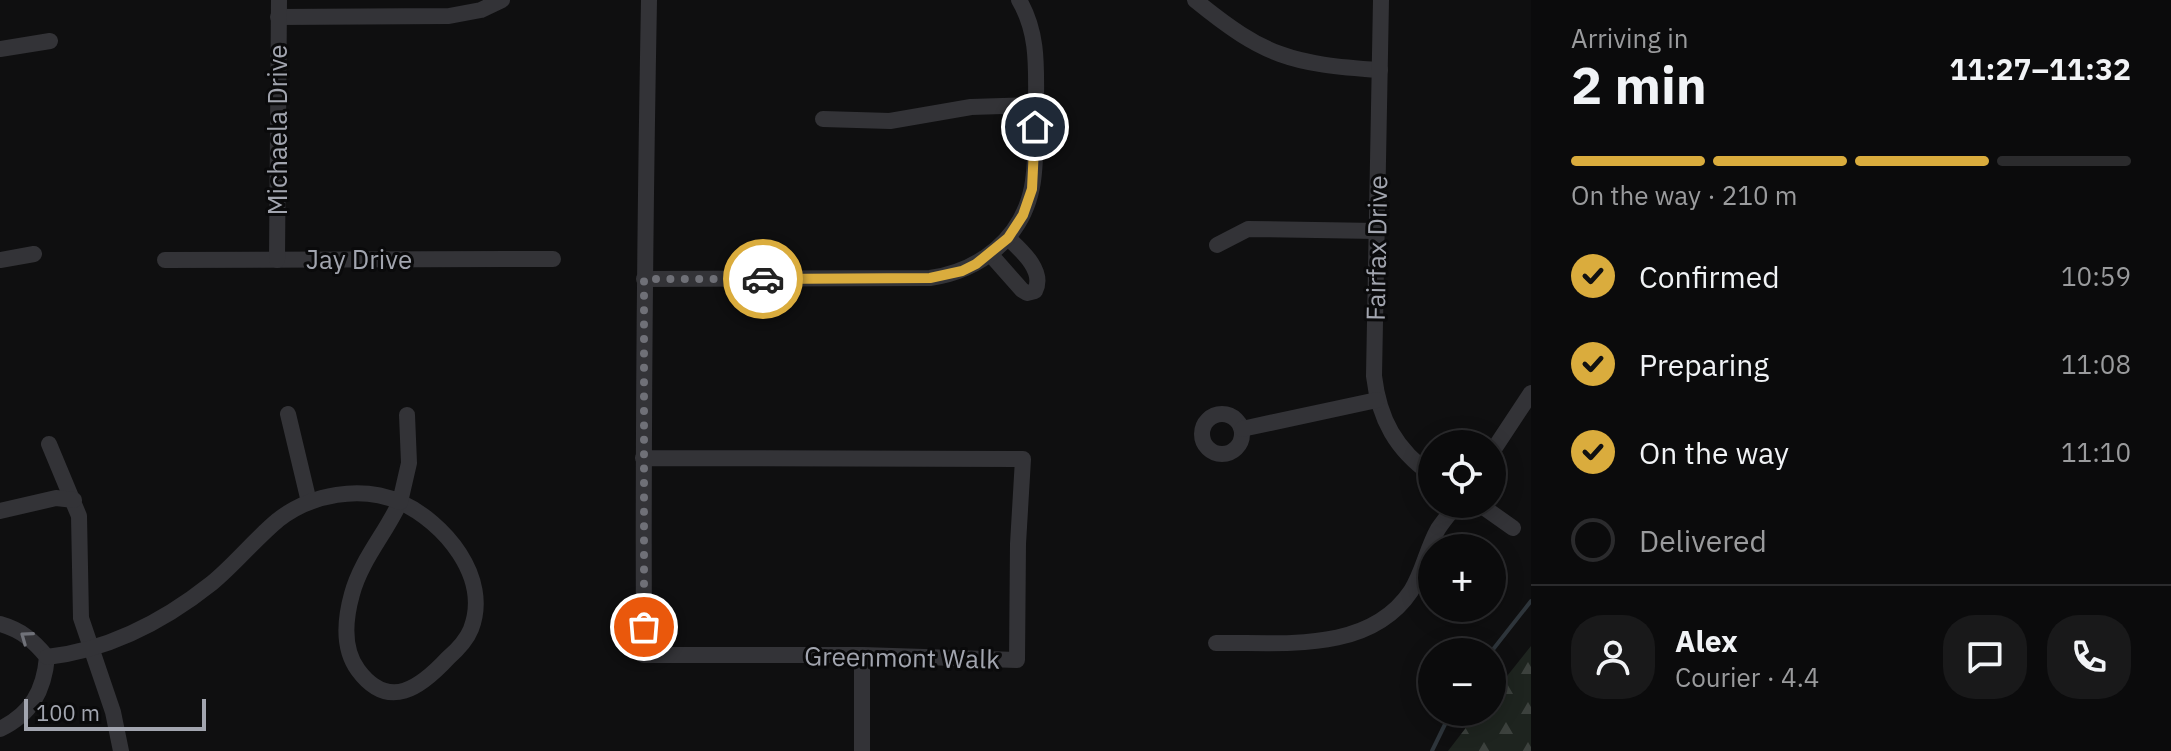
<!DOCTYPE html>
<meta charset="utf-8">
<style>
:root{--surface:#0b0b0c;--page:#19191a;--text:#f1f3f6;--muted:#9a9b9d;--line:#2b2b2d;--accent:#daac3d}
body{margin:0;font-family:"IBM Plex Sans",sans-serif;background:var(--page);color:var(--text);height:100vh;display:flex;flex-direction:column;font-size:30px;white-space:nowrap}
*{box-sizing:border-box;margin:0}
p{font-size:26px;color:var(--muted)}
.icon{flex:none;width:44px;height:44px;fill:none;stroke:currentColor;stroke-width:2;stroke-linecap:round;stroke-linejoin:round}
.map{position:relative;flex:1;overflow:hidden}
.side{display:flex;flex-direction:column;background:var(--surface);width:640px}
.side>*{flex:none}
.tools{position:absolute;left:1418px;top:430px;display:grid;gap:16px}
.tools a{display:grid;place-items:center;width:88px;height:88px;border-radius:50%;background:var(--surface);box-shadow:0 4px 20px #0003,0 0 0 2px var(--line);font-size:40px}
.scale{position:absolute;left:24px;bottom:20px;width:182px;box-sizing:border-box;padding-left:8px;border:4px solid #a2a5af;border-top:0;font-size:22px;line-height:28px;white-space:nowrap;color:#a2a5af;-webkit-text-stroke:6px #0a0a0b;paint-order:stroke}
.pin{position:absolute;display:grid;place-items:center;width:68px;height:68px;color:#fff;margin:-34px;border:4px solid #fff;border-radius:50%;box-shadow:0 2px 8px #0007}
.courier{position:absolute;display:grid;place-items:center;width:80px;height:80px;margin:-40px;border:6px solid #daac3d;border-radius:50%;background:#fff;color:#222;box-shadow:0 2px 10px #0007}
.head em{font-style:normal;font-weight:700}
.head div{display:flex;flex-direction:column-reverse}
.head{display:flex;align-items:center;justify-content:space-between;height:136px;padding:0 40px}
h1{font-size:52px;font-weight:700;line-height:60px}
.bar{display:grid;grid-template-columns:repeat(4,1fr);gap:12px 8px;align-content:center;height:96px;padding:0 40px}
.bar i{height:10px;border-radius:6px;background:var(--line)}
.bar .selected{background:var(--accent)}
.bar p{grid-column:span 4}
.line{display:flex;align-items:center;gap:20px;padding:0 40px;border-top:2px solid var(--line)}
.line div{flex:1}
.round{display:grid;place-items:center;flex:none;width:84px;height:84px;border-radius:32px;background:var(--page)}
ol{padding:0 40px;list-style:none}
li{display:flex;align-items:center;gap:24px;height:88px}
li p{margin-inline-start:auto}
li .icon{padding:8px;border-radius:50%;background:var(--accent);color:#111;stroke-width:4}
li:last-child{color:var(--muted)}
li i{width:44px;height:44px;border:4px solid var(--line);border-radius:50%}
main{display:flex;flex:1;min-height:0}
.map>svg:first-child{display:block}
.forest{fill:url(#forest-firs)}
.lines{fill:none;stroke-linecap:round;stroke-linejoin:round}
.stream{stroke:#2e353b;stroke-width:4}
.minor{stroke:#333337;stroke-width:16}
.oneway{stroke:#707279}
.done{stroke:#6f7077;stroke-width:8;stroke-dasharray:0 14.4}
.route{stroke:#daac3d;stroke-width:10}
.labels{text-anchor:middle;stroke-width:6;stroke-linejoin:round;paint-order:stroke}
.street-label{font-size:26px;fill:#a2a5af;stroke:#0a0a0b}
</style>
<main>
<div class="map">
<svg width="1531" height="751" viewBox="0 0 1531 751">
<defs>
<pattern id="forest-firs" width="22" height="20" patternUnits="userSpaceOnUse" patternTransform="scale(2)"><rect width="22" height="20" fill="#1e241f"/><path d="M5 1l3.5 6h-7zM16 11l3.5 6h-7z" fill="#3c413d"/></pattern>
</defs>
<rect width="100%" height="100%" fill="#0f0f10"/>
<polygon class="forest" points="1531,646 1531,751 1448,751 1478,712 1492,712 1492,695"/>
<g class="lines">
<g class="stream">
<polyline points="1491,652 1531,601"/>
<polyline points="1432,751 1451,712"/>
</g>
<g class="minor">
<path d="M1195,0C1265,57 1291,64 1380,70"/>
<path d="M1381,0L1374,376C1379,419 1396,450 1432,475"/>
<polyline points="278,17 449,16 481,10 502,0"/>
<polyline points="0,49 50,41"/>
<polyline points="823,119 890,121 971,107 1036,105"/>
<polyline points="1217,245 1248,229 1377,231"/>
<path d="M991,255L1022,290L1027,293L1035,291C1045,271 1022,251 1008,238"/>
<polyline points="0,260 34,254"/>
<polyline points="165,260 553,259"/>
<polyline points="277,260 279,0"/>
<path d="M644,279L930,278C980,271 1022,238 1032,187C1037,161 1035,133 1036,107C1036,69 1039,34 1019,0"/>
<circle cx="1222" cy="434" r="20"/>
<polyline points="288,414 309,502"/>
<polyline points="1242,429 1377,400"/>
<polyline points="49,444 79,516 81,618 113,712 121,751"/>
<polyline points="1492,452 1531,393"/>
<path d="M643,458L1023,459L1018,544L1017,660L862,655H644C643,437 645,218 649,0"/>
<path d="M400,502C444,522 491,577 471,629C467,639 456,651 448,658C421,687 389,712 358,670C342,648 345,619 352,594C361,560 386,533 400,502Z"/>
<polyline points="1479,504 1513,528"/>
<polyline points="0,511 56,498 74,500"/>
<path d="M0,624C21,630 33,640 47,657C44,691 31,714 0,729"/>
<path d="M1216,643C1281,642 1369,654 1411,591C1423,572 1427,548 1438,529C1444,520 1451,512 1457,504"/>
<polyline points="862,655 862,751"/>
<path d="M47,657C109,650 163,622 212,583C235,564 255,539 278,520C311,494 361,485 400,502L409,463L407,415"/>
</g>
</g>
<defs><path id="oneway-chevron" d="M-2-3.5L2.5 0L-2 3.5" fill="none" stroke-width="1.6" stroke-linecap="round" stroke-linejoin="round" transform="scale(2)"/></defs>
<use class="oneway" href="#oneway-chevron" transform="translate(26 637) rotate(-144)"/>
<g class="lines">
<polyline class="done" points="644,627 644,279 763,279"/>
<polyline class="route" points="763,279 930,278 962,271 976,264 1008,238 1023,215 1032,189 1035,127"/>
</g>
<g class="labels">
<g class="street-label">
<text transform="translate(278 130) rotate(-90)" y="9">Michaela Drive</text>
<text transform="translate(1377 248) rotate(-89)" y="9">Fairfax Drive</text>
<text x="359" y="269">Jay Drive</text>
<text transform="translate(902 658) rotate(1)" y="9">Greenmont Walk</text>
</g>
</g>
</svg>
<div class="tools">
<a><svg class="icon" aria-label="locate" viewBox="0 0 24 24"><circle cx="12" cy="12" r="6"/><path d="M12 2v4M12 18v4M2 12h4M18 12h4"/></svg></a>
<a>+</a>
<a>−</a>
</div>
<div class="scale">100 m</div>
<div class="pin" style="left:644px;top:627px;background:#ea580c"><svg class="icon" aria-label="bag" viewBox="0 0 24 24"><path d="M5 8h14l-1 12H6zM9 8a3 3 0 0 1 6 0"/></svg></div>
<div class="pin" style="left:1035px;top:127px;background:#1f2937"><svg class="icon" aria-label="home" viewBox="0 0 24 24"><path d="M3 11l9-7 9 7M6 9v11h12V9"/></svg></div>
<div class="courier" style="left:763px;top:279px"><svg class="icon" aria-label="car" viewBox="0 0 24 24"><path d="M5 17H2v-5l4-1 3-4h7l3 4 3 1v5h-3M9 17h6M6 11h13"/><circle cx="7" cy="17" r="2"/><circle cx="17" cy="17" r="2"/></svg></div>
</div>
<section class="side">
<div class="head"><div><h1>2 min</h1><p>Arriving in</p></div><em>11:27–11:32</em></div>
<div class="bar"><i class="selected"></i><i class="selected"></i><i class="selected"></i><i></i><p>On the way · 210 m</p></div>
<ol>
<li><svg class="icon" aria-label="check" viewBox="0 0 24 24"><path d="M5 12l5 5 9-10"/></svg>Confirmed<p>10:59</p></li>
<li><svg class="icon" aria-label="check" viewBox="0 0 24 24"><path d="M5 12l5 5 9-10"/></svg>Preparing<p>11:08</p></li>
<li><svg class="icon" aria-label="check" viewBox="0 0 24 24"><path d="M5 12l5 5 9-10"/></svg>On the way<p>11:10</p></li>
<li><i></i>Delivered</li>
</ol>
<div class="line" style="height:144px"><a class="round"><svg class="icon" aria-label="person" viewBox="0 0 24 24"><circle cx="12" cy="8" r="4"/><path d="M4 21q1-7 8-7t8 7"/></svg></a><div><b>Alex</b><p>Courier · 4.4</p></div><a class="round"><svg class="icon" aria-label="chat" viewBox="0 0 24 24"><path d="M4 5h16v11H9l-5 4z"/></svg></a><a class="round"><svg class="icon" aria-label="phone" viewBox="0 0 24 24"><path d="M5 4h4l2 5-3 2q2 4 5 5l2-3 5 2v4C11 20 4 13 5 4z"/></svg></a></div>
</section>
</main>
